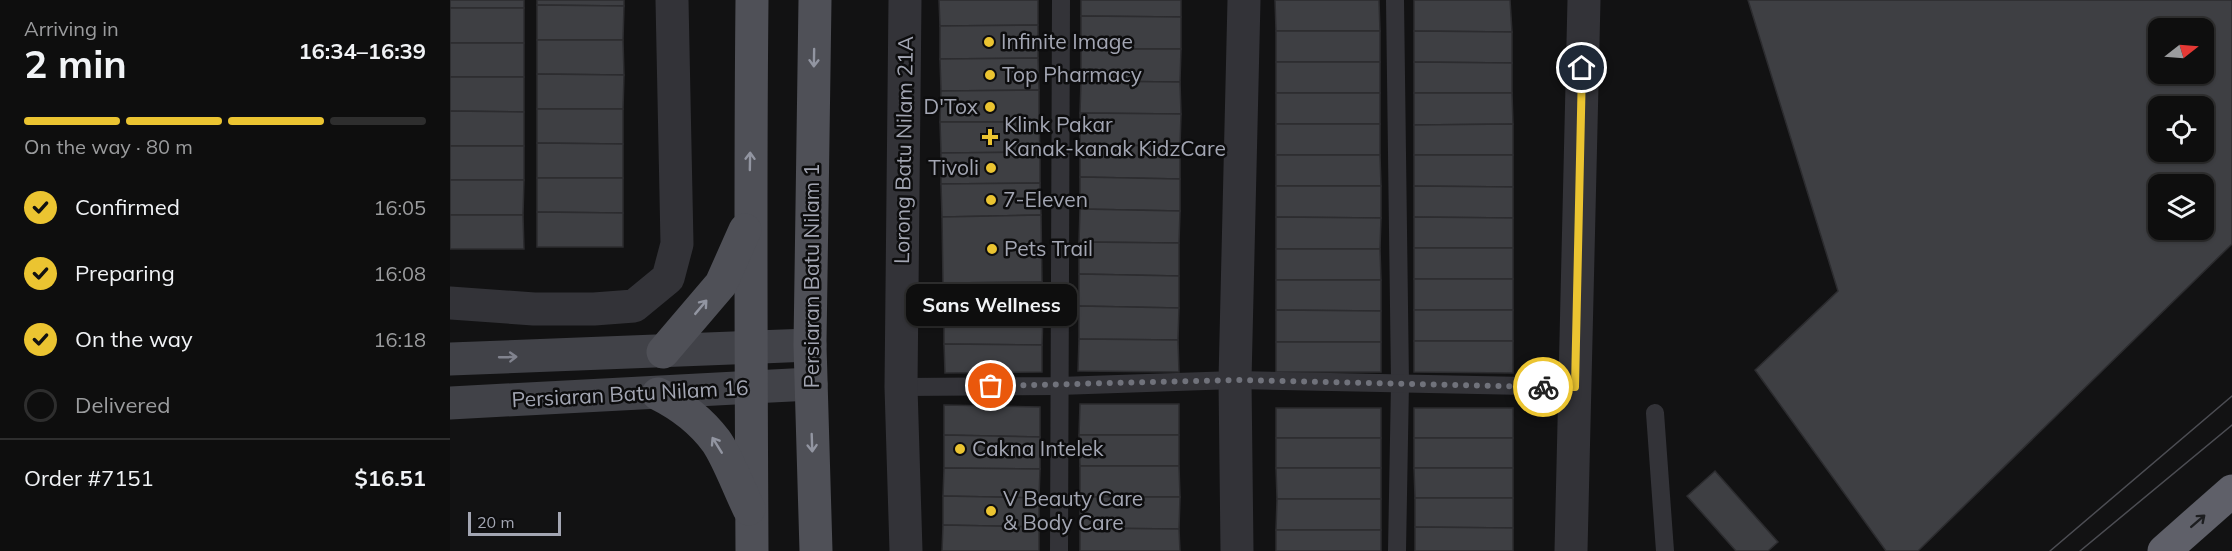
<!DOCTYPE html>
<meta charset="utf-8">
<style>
:root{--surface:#0e0e0e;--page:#171717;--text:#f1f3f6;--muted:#9b9c9e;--line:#2e2e2e;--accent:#ebc431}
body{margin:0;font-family:Mulish,sans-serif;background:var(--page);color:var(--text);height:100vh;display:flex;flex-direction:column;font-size:22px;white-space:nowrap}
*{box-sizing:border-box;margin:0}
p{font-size:20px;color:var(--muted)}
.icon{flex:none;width:33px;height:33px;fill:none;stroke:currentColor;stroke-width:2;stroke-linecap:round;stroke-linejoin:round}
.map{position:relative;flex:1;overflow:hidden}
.drawer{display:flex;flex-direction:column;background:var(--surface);width:450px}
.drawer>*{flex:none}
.needle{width:39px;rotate:73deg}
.buttons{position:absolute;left:1698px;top:18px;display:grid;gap:12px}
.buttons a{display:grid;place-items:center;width:66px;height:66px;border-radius:12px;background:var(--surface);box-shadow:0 2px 4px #0004,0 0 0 2px var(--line);font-size:30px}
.scale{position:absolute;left:18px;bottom:15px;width:93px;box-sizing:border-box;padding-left:6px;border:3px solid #a3a6b3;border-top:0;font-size:16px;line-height:21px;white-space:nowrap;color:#a3a6b3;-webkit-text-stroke:4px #0d0d0e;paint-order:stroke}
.pin{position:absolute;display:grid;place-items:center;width:51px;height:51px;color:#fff;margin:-26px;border:3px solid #fff;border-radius:50%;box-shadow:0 2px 6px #0007}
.courier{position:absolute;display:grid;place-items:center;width:60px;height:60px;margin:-30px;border:4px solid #ebc431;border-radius:50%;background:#fff;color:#222;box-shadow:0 2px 8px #0007}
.bubble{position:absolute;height:42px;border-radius:12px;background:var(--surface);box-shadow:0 2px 4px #0004,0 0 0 2px var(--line);font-size:20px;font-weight:700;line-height:42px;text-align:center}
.head em{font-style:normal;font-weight:700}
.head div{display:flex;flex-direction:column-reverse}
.head{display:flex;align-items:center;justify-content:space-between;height:102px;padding:0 24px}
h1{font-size:39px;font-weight:700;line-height:45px}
.bar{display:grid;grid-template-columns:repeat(4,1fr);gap:9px 6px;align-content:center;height:72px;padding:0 24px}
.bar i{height:8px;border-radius:4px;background:var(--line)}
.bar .active{background:var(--accent)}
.bar p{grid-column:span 4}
.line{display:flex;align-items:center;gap:15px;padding:0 24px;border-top:2px solid var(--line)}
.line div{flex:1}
ol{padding:0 24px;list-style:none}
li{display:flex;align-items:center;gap:18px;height:66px}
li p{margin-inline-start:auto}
li .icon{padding:6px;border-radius:50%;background:var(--accent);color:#111;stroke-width:4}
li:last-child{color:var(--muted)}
li i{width:33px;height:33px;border:3px solid var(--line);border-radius:50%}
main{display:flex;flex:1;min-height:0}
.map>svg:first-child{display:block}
.building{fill:#3e3f43;stroke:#2c2c2f;stroke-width:1.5;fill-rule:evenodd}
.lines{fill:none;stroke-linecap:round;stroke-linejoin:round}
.lane{stroke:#333338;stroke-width:18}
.street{stroke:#333338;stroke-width:33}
.secondary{stroke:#414248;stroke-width:33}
.primary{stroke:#4f5057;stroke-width:33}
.highway{stroke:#5f6069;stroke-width:33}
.tram{stroke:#4c4d53;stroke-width:1.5}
.oneway{stroke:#9295a1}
.oneway2{stroke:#81838e}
.oneway3{stroke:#1d1e20}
.done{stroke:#70727b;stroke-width:6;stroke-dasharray:0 10.8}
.route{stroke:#ebc431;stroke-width:8}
.poi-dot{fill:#ebc431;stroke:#0d0d0e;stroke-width:2}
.labels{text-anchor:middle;stroke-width:5;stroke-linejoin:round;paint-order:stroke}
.poi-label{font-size:21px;fill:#a3a6b3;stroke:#0d0d0e;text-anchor:start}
.street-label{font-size:21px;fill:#a3a6b3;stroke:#0d0d0e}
</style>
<main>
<section class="drawer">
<div class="head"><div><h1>2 min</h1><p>Arriving in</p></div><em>16:34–16:39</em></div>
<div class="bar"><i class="active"></i><i class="active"></i><i class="active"></i><i></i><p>On the way · 80 m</p></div>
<ol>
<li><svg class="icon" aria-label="check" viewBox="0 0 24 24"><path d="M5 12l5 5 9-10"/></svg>Confirmed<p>16:05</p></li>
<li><svg class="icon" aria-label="check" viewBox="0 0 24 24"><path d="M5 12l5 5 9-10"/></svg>Preparing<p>16:08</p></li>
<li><svg class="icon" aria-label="check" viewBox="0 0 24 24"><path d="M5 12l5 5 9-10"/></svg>On the way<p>16:18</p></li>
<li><i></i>Delivered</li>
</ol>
<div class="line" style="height:78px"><div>Order #7151</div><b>$16.51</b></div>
</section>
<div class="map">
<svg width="1782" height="551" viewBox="0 0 1782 551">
<rect width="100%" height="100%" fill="#121213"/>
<g class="building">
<rect x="0" y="0" width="74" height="8"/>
<polygon points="87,0 174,0 174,6 87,5"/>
<polygon points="489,0 588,0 588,25 490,26"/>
<polygon points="631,0 731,0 731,17 631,16"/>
<polygon points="825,0 929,0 930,31 826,31"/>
<polygon points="964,0 1060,0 1062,32 964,31"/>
<path d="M1298,0H1782V244L1468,551H1436L1305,370L1388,291ZM1708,28H1754V74H1708ZM1708,106H1754V152H1708ZM1708,184H1754V230H1708Z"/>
<polygon points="87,5 174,6 173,40 87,40"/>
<rect x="0" y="8" width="74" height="35"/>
<polygon points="631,16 731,17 731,49 631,49"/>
<polygon points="588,25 588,58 490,59 490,26"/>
<rect x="826" y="31" width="104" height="31"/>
<polygon points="964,31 1062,32 1062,63 964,62"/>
<polygon points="87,40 173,40 174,75 87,74"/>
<rect x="0" y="43" width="74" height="34"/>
<polygon points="631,49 731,49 730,82 631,81"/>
<polygon points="588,58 589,90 491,91 490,59"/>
<rect x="826" y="62" width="104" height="31"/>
<polygon points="964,62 1062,63 1062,93 964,93"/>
<polygon points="87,74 174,75 173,109 87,109"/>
<polygon points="0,77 74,77 74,112 0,111"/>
<polygon points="631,81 730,82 731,114 630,113"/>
<polygon points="589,90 589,122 490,122 491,91"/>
<rect x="826" y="93" width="104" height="31"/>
<polygon points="964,93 1062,93 1063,124 964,125"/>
<polygon points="87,109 173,109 173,144 87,143"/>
<polygon points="0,111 74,112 74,146 0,146"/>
<polygon points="630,113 731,114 730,146 630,145"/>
<polygon points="490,122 589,122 590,152 491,153"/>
<rect x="826" y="124" width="104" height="31"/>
<polygon points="1063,124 1063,155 964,155 964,125"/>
<polygon points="87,143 173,144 173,178 87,178"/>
<polygon points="630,145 730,146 730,179 630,177"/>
<rect x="0" y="146" width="74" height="34"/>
<polygon points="590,152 590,183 491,184 491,153"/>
<polygon points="826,155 930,155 931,186 826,186"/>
<polygon points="964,155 1063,155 1063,187 964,186"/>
<polygon points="630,177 730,179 730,211 630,209"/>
<polygon points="87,178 173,178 173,213 87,212"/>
<polygon points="0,180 74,180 73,215 0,215"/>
<polygon points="590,183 591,215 492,217 491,184"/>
<polygon points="826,186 931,186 931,218 826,217"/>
<polygon points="964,186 1063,187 1063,218 964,217"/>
<polygon points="630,209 730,211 729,243 629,242"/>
<polygon points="87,212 173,213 173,247 87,247"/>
<polygon points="0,215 73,215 74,249 0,249"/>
<polygon points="591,215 592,282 493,283 492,217"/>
<polygon points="826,217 931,218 930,249 826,249"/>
<polygon points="964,217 1063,218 1063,248 964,248"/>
<polygon points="629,242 729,243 729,276 629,274"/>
<rect x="964" y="248" width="99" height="31"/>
<polygon points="826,249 930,249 931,280 826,280"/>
<polygon points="629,274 729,276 729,308 629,306"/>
<rect x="964" y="279" width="99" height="31"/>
<polygon points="826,280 931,280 931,311 826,310"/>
<polygon points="592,282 593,315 494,315 493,283"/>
<polygon points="629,306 729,308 728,340 629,339"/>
<polygon points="826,310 931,311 931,342 826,342"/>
<rect x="964" y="310" width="99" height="31"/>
<polygon points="494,315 593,315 592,345 494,344"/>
<polygon points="629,339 728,340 729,372 628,371"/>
<polygon points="964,341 1063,341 1063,373 964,372"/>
<rect x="826" y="342" width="105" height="30"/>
<polygon points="494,344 592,345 592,372 495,373"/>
<polygon points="630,404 729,404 729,435 629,435"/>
<polygon points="494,405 590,407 590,437 494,435"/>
<rect x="826" y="408" width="105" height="30"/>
<rect x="964" y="408" width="99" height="30"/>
<polygon points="494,435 590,437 590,469 494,468"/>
<polygon points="629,435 729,435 729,466 630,466"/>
<rect x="826" y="438" width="105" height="30"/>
<rect x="964" y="438" width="99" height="30"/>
<polygon points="630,466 729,466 730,497 630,497"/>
<polygon points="494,468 590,469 589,498 493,496"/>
<polygon points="826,468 931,468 931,499 827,499"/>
<polygon points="964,468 1063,468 1063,498 965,498"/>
<polygon points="1265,471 1328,542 1318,551 1286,551 1237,496"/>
<polygon points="493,496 589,498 589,527 493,525"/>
<polygon points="630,497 730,497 729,529 630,528"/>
<polygon points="965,498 1063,498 1063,528 965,527"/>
<polygon points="827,499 931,499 931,530 826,530"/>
<polygon points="493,525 589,527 589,551 492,551"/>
<polygon points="965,527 1063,528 1063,551 965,551"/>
<polygon points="630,528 729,529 730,551 630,551"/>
<rect x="826" y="530" width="105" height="21"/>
</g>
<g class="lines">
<g class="lane">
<polyline points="945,0 950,383 947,551"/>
<polyline points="451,387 609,386 785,380 1125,387"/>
<polyline points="1205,413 1215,551"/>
<polyline points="609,551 611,0"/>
</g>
<g class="street">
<polyline points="455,0 451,387 456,551"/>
<polyline points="0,303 84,309 144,309 184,306 218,278 227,244 222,0"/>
<polyline points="787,551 785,380 794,0"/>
<polyline points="1121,551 1134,0"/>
</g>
<g class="secondary">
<polyline points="0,359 360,345"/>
<polyline points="0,403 361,384"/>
</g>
<g class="primary">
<path d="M302,0C300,184 301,367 302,551"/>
<polyline points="365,0 360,345 366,551"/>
<polyline points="213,352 271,284 295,230"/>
<path d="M208,394C230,405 251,421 266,441C278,458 289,489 299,509"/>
</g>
<polyline class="highway" points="1714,551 1782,491"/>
<g class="tram">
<polyline points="1600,551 1782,396"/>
<polyline points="1630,551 1782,425"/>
</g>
</g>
<defs><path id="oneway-shaft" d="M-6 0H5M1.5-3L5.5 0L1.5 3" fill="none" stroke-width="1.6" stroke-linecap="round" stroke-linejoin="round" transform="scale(1.5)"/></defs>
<g class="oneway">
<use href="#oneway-shaft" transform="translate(364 58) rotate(91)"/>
<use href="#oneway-shaft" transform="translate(300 161) rotate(-89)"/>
<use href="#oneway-shaft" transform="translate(251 307) rotate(-50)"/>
<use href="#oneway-shaft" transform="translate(362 443) rotate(88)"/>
<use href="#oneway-shaft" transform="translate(267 445) rotate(-122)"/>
</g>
<use class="oneway2" href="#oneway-shaft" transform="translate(58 357) rotate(-2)"/>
<use class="oneway3" href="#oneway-shaft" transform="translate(1748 521) rotate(-41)"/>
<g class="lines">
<polyline class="done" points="541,386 785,380 1093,387"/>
<polyline class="route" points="1093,387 1125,387 1132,68"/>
</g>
<g class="poi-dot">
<circle cx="539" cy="42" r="6"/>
<circle cx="540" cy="75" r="6"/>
<circle cx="540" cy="107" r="6"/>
<path d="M537 128h6v6h6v6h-6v6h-6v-6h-6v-6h6z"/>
<circle cx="541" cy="168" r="6"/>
<circle cx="541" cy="200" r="6"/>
<circle cx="542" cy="249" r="6"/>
<circle cx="510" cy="449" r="6"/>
<circle cx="541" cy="511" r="6"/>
</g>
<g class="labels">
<g class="poi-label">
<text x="551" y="49">Infinite Image</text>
<text x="552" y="82">Top Pharmacy</text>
<text x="528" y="114" text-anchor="end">D'Tox</text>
<text x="554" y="132">Klink Pakar<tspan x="554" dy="24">Kanak-kanak KidzCare</tspan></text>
<text x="529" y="175" text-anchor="end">Tivoli</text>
<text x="553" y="207">7-Eleven</text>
<text x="554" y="256">Pets Trail</text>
<text x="522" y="456">Cakna Intelek</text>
<text x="553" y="506">V Beauty Care<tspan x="553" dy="24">&amp; Body Care</tspan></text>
</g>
<g class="street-label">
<text transform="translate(454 150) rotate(-89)" y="7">Lorong Batu Nilam 21A</text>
<text transform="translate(362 276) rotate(-90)" y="7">Persiaran Batu Nilam 1</text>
<text transform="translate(180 394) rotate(-3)" y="7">Persiaran Batu Nilam 16</text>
</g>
</g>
</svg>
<div class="buttons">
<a><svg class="needle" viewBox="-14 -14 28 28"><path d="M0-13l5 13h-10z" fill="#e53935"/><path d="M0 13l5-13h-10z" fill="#9b9c9e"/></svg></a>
<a><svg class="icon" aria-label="locate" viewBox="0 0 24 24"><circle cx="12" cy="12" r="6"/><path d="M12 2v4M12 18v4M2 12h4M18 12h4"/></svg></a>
<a><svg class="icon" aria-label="layers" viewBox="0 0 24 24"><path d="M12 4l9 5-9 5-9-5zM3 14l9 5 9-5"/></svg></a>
</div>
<div class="scale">20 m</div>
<div class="pin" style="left:541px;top:386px;background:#ea580c"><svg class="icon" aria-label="bag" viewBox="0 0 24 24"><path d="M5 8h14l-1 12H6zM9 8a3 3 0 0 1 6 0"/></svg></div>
<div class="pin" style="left:1132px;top:68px;background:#1f2937"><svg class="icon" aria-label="home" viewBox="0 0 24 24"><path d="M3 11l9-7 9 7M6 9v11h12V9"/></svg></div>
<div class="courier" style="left:1093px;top:387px"><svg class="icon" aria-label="bike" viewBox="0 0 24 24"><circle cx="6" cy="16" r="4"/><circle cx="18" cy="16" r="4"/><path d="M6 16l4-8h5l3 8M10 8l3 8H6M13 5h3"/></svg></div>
<div class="bubble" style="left:456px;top:284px;width:171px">Sans Wellness</div>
</div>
</main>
